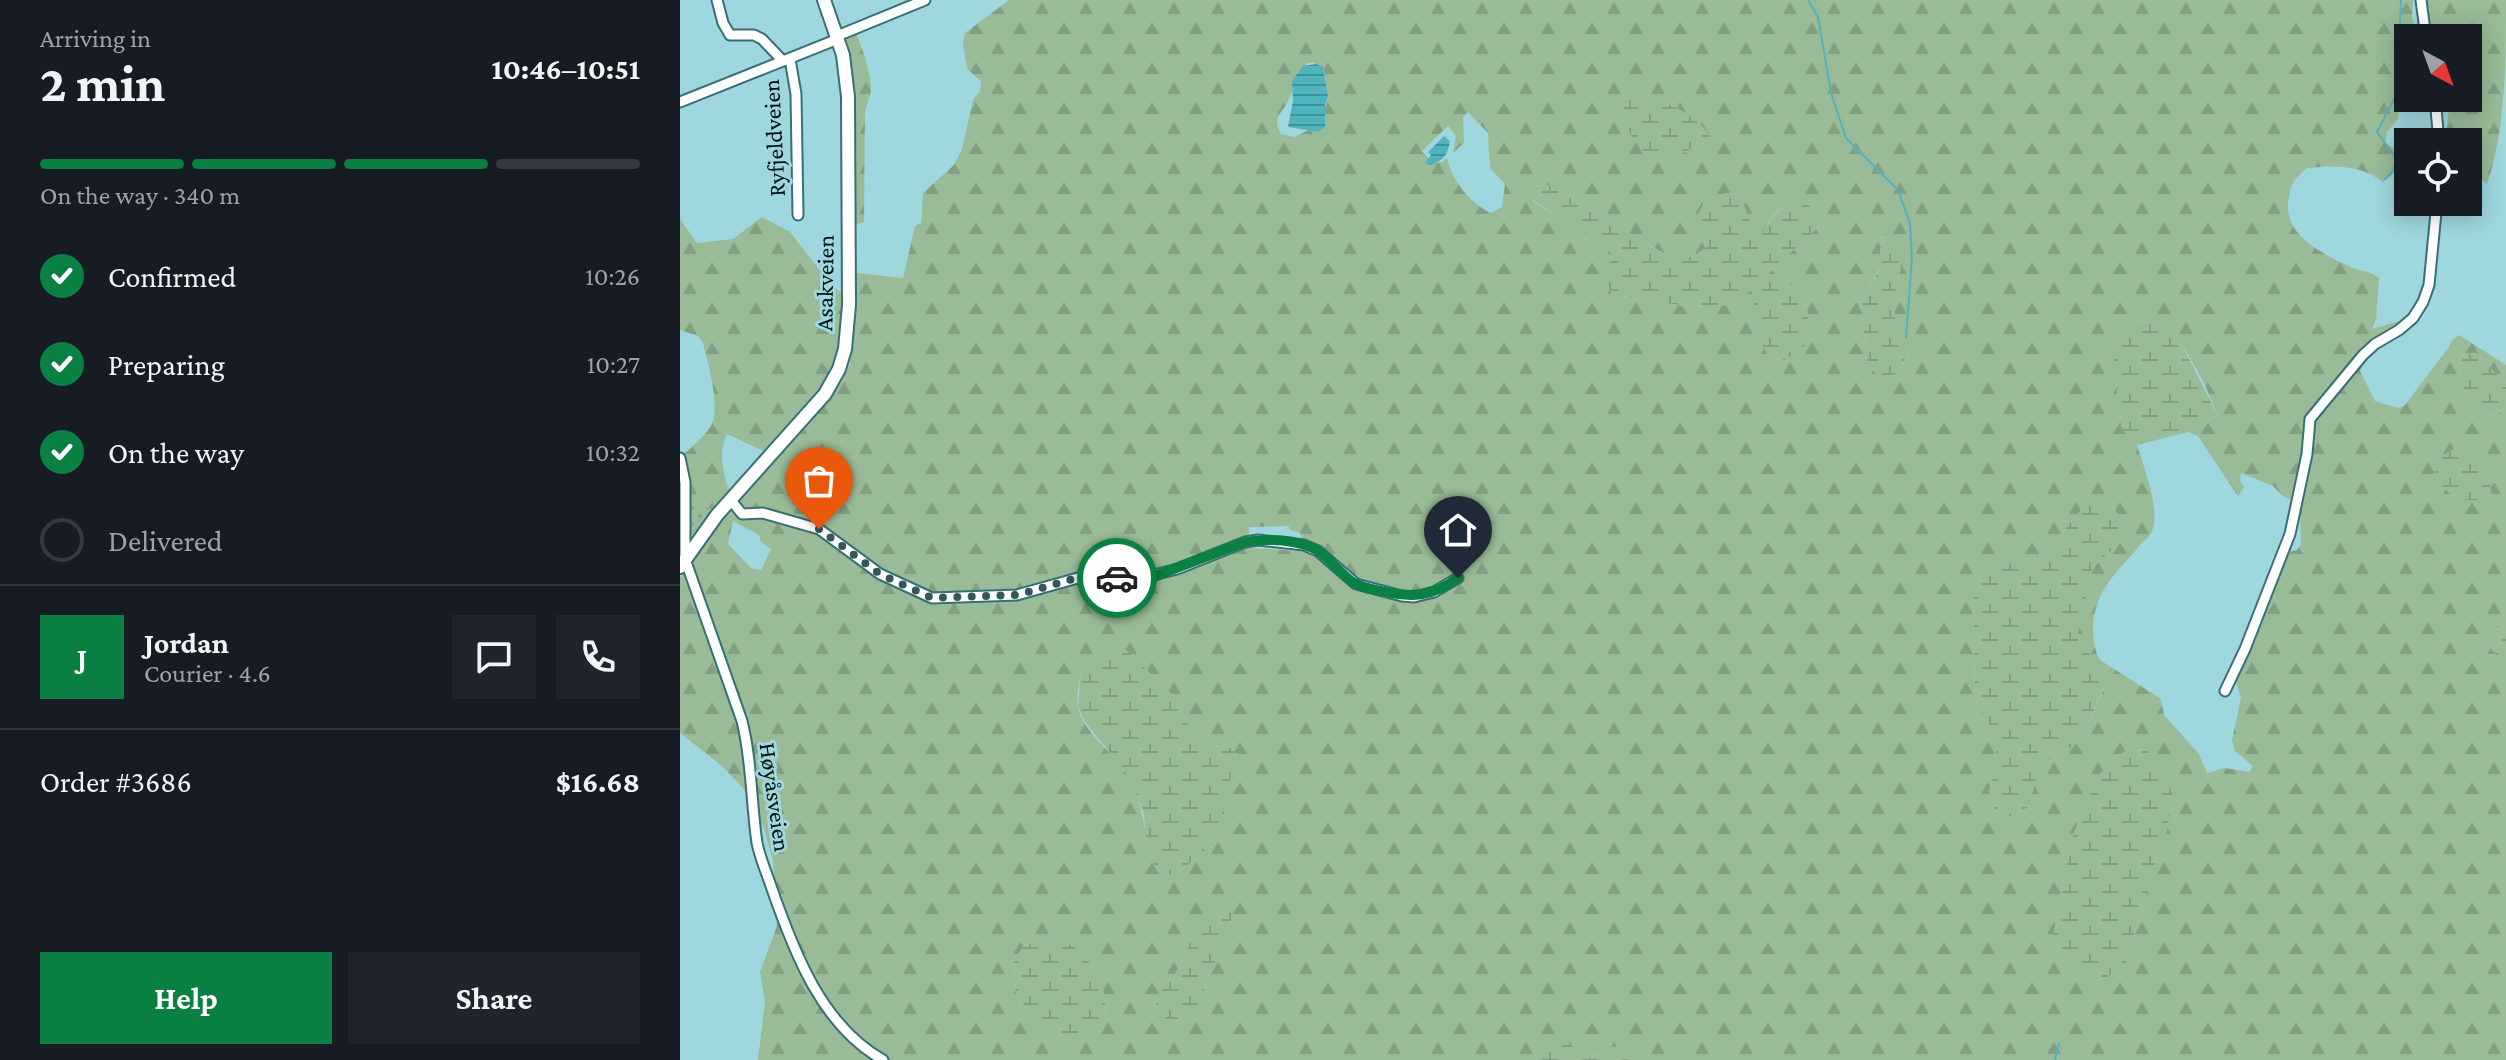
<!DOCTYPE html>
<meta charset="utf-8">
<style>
:root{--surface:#171b24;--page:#20242c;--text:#f1f3f6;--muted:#9ea1a6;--line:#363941;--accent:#0b8043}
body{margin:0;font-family:"Crimson Pro",serif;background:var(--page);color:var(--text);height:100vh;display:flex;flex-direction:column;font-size:30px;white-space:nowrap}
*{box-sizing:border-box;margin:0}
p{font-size:26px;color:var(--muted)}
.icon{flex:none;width:44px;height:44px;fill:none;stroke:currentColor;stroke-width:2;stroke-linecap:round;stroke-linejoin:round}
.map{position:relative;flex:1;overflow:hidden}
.sheet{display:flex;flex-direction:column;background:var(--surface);width:680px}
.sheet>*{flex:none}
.needle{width:52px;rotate:139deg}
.buttons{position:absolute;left:1714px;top:24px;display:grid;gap:16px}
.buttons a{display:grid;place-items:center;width:88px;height:88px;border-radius:0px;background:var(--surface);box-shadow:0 4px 20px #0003;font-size:40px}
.pin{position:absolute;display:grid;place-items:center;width:68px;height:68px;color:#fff;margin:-82px -34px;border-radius:50% 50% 50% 0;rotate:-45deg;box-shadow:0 0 8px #0007}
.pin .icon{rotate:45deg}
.courier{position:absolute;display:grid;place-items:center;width:80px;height:80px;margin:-40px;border:6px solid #0b8043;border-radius:50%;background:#fff;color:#222;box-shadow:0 2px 10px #0007}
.overview em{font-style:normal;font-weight:700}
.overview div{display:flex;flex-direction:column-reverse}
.overview{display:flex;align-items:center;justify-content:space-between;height:136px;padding:0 40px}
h1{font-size:52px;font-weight:700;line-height:60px}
.bar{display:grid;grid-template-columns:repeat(4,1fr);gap:12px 8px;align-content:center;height:96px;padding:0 40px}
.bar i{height:10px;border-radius:6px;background:var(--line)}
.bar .selected{background:var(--accent)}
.bar p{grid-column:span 4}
.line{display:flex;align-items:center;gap:20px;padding:0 40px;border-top:2px solid var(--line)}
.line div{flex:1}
.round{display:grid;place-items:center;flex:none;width:84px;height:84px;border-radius:0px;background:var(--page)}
ol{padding:0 40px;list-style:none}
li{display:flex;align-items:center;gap:24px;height:88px}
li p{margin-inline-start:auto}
li .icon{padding:8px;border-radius:50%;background:var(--accent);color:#fff;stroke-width:4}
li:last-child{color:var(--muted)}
li i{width:44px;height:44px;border:4px solid var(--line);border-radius:50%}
.button{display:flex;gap:16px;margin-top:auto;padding:16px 40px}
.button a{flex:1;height:92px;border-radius:0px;background:var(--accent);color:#fff;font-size:32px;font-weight:700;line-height:92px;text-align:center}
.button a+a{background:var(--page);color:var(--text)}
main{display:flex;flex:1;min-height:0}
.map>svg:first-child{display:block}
.grass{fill:url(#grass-dots)}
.forest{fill:url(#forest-firs);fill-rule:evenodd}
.wetland{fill:url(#wetland-marsh)}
.water{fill:url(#water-rules)}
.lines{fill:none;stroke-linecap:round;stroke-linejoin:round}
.stream{stroke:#50b4be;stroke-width:2}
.street-casing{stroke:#386f74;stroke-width:13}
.secondary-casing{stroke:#386f74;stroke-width:16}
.street{stroke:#fff;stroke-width:9}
.secondary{stroke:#fff;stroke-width:12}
.done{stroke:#37565a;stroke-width:8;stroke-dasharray:0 14.4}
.route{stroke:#0b8043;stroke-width:10}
.labels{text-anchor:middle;stroke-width:6;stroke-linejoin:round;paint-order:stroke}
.street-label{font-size:24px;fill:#001113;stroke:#9ed7dd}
</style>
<main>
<section class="sheet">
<div class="overview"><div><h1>2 min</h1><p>Arriving in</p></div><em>10:46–10:51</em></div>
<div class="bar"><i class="selected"></i><i class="selected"></i><i class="selected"></i><i></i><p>On the way · 340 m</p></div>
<ol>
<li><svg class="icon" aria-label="check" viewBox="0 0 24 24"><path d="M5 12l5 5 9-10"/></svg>Confirmed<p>10:26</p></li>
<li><svg class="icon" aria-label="check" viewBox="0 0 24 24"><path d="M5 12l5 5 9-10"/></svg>Preparing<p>10:27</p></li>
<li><svg class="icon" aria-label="check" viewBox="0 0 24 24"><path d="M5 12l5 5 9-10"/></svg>On the way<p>10:32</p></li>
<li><i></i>Delivered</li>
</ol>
<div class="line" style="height:144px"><b class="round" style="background:var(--accent);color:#fff">J</b><div><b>Jordan</b><p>Courier · 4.6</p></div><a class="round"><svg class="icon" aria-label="chat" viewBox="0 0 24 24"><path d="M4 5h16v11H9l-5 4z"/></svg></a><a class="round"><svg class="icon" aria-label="phone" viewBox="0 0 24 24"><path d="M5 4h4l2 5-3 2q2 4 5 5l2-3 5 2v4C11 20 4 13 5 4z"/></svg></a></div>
<div class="line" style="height:104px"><div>Order #3686</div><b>$16.68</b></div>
<div class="button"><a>Help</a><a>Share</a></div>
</section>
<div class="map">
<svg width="1826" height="1060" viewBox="0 0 1826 1060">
<defs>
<pattern id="grass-dots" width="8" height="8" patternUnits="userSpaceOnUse" patternTransform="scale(2)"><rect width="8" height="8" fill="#99bb97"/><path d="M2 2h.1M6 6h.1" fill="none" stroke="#82a081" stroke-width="1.8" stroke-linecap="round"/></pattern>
<pattern id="forest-firs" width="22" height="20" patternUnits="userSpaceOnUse" patternTransform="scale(2)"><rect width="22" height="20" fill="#99bb97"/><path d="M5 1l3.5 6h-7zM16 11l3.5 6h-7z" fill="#82a081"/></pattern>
<pattern id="wetland-marsh" width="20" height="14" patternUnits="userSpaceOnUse" patternTransform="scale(2)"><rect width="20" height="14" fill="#99bb97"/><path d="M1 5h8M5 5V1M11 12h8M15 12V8" fill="none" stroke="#82a081"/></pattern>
<pattern id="water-rules" width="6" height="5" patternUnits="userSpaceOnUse" patternTransform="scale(2)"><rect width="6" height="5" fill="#50b4be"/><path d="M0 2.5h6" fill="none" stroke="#409199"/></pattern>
</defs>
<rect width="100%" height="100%" fill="#9ed7dd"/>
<polygon class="grass" points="11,496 33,511 13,535 11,534"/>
<g class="forest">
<path d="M329,0H1733L1732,16L1737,38H1728V93L1721,97L1718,119L1707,132L1705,142L1722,155L1712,175L1703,182C1682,165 1654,165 1627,168C1614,178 1609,187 1608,205C1606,237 1645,255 1671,267C1681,272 1690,270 1699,278L1696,320L1692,329L1723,320L1729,327L1687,354L1680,371L1695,401L1718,408L1724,406L1769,347L1772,340L1779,335L1826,365V384L1796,353L1783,354C1769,375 1791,405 1810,417L1826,409V619L1813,629L1810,647L1826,667V1060H949L945,1051L935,1046L908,1058L891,1045L874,1042L855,1060H78L85,1002L80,972L97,926L93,860L84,828L63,788L42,766L0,733V578L48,513L132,420L157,389L170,364L176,273L223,278L235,226L241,223L243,193L274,165L282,149L293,100L300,91L301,81L287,69L283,44L285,33ZM633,62L644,70L648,98L644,110L645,122L614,137L601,134C591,116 603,114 609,99C616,83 616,78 627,63ZM945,93C974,96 1013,110 1029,136L1027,141L994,157L967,155C947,132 940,124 945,93ZM788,112L808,133L810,168L825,184L822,207L811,213C790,203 772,181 767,158L762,162L753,163L742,151L768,126L776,136L773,153L784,143L783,117ZM868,185L983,253L1014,257L1026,247L1019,214L1025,201L1047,193L1060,195L1072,227L1083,233C1091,214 1101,205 1120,199L1134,209L1140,225L1085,277L1104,278C1129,304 1132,310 1125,346L1105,360L1090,358C1073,327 1071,314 1085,281L1049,305L1011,307L932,294L924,282L932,258L926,242L886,223L852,200L855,186ZM1205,233C1237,255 1209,287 1215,316C1218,328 1225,340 1230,351L1217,373L1203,381L1187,364L1181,303L1200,268V251ZM1474,321L1499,339L1524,383L1538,416C1521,427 1498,436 1477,437C1468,437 1461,436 1452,439L1442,429L1433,359V337L1446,322ZM1508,432L1518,436L1558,496L1564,487L1560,481L1561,473L1593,486L1603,496L1620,504L1621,545L1617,550L1604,553L1597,564L1553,673L1561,698L1552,740L1555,751L1573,766L1569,772L1545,768L1527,773L1519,754L1484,715L1481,699L1420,660C1414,650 1413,636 1413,624C1416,588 1438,572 1460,545C1464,541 1470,536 1472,531C1481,511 1463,465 1457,445ZM1776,448C1794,459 1813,471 1810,496C1786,508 1763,494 1753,471L1762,456ZM1413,498C1438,502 1441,519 1442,542L1413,566L1397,636L1420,668L1425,686L1400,742L1360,764L1348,807L1333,817L1316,811L1309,794L1318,740L1295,698L1293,586C1319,554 1345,569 1372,548C1380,541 1384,529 1391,521C1398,513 1406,506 1413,498ZM53,521L79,535L81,542L91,549L81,570L72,569L48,544ZM608,526L611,530L620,533L624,545L622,551L569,548V527ZM440,645L493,696L521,749L546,745L557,753L538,829L523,853L493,876L476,869C464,840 465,814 453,784C442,758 403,735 398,707C396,696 400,681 401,669L425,648ZM1449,750L1468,751L1483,767L1494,800L1486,832L1466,891L1446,965L1427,977L1412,981L1393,972L1373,937L1391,840L1417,779L1430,760ZM536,909L551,913L550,925L518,1005L513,1012L493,1022L478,1014L475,998L496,973L512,938ZM363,936C372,939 386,941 394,947C417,964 429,994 425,1022L406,1034H370L336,996L334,961L343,947Z"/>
<path d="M1747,0H1826C1826,60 1826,130 1807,184L1788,170V142H1766L1768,114L1780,98H1788V38H1752Z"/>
<path d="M171,34L177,35C183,51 190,70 191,88C191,96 186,105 185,114L184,222L174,225L172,74L164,37Z"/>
<path d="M82,217L110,232L148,281L164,296C162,319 161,344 153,366C140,399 111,426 88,453L47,434C38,452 43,475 50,492L33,511L11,496L4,454C14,445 24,437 31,426C41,408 28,363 23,343L18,336L0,330V219L17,243L53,239Z"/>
</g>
<g class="wetland">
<path d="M945,93C975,96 1013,110 1030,136L1027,141L994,157L967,155C947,132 940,124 945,93Z"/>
<path d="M868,185L983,253L1013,257L1026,247L1019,214L1025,201L1047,193L1060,195L1072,226L1083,233C1092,215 1101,205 1120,199L1134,209L1140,225L1086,276L1104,278C1129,304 1132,310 1125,346L1105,360L1090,359L1078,337L1074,305L1084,282L1049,305L1011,307L932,294L924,282L932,258L925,242L886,223L852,199L855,186Z"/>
<path d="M1205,233C1238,256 1209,286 1215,316C1218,327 1225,340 1230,351L1217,373L1203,381L1187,364L1181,303L1200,269V251Z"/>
<path d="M1474,321L1499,339L1538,416C1521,427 1498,436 1477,437C1468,437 1461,436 1452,439L1442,429L1433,359V337L1446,322Z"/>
<path d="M1796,353L1826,384V409L1809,417C1791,405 1769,375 1783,354Z"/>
<path d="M1776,448C1794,459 1813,471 1810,496C1786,508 1763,494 1753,471L1762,456Z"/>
<path d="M1413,498C1438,502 1441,519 1442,542L1413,566L1397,636L1420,668L1425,685L1400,742L1361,764L1348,807L1333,817L1316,811L1309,794L1318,740L1295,699L1293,586C1319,554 1345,569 1372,548C1380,541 1384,529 1391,521C1398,513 1406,506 1413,498Z"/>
<polygon points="1826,619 1826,667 1810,647 1813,629"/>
<polygon points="441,645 493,696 521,749 546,745 557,753 538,829 523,853 493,876 476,869 467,847 464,815 451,779 405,722 398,707 401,669 425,648"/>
<polygon points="1449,750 1468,751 1483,767 1494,800 1486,832 1466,891 1446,965 1427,977 1412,981 1393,972 1373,937 1391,840 1417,779 1430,760"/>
<polygon points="536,909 552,913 550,925 518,1005 513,1012 493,1022 478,1014 475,998 496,973 512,938"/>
<path d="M363,936C372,939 386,941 394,947C417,964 429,994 425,1022L406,1034H370L336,996L334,961L343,947Z"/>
<polygon points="873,1042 891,1045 909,1058 935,1046 945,1050 949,1060 855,1060"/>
</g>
<g class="water">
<polygon points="636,64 643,67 648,97 645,105 645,127 638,132 608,127 613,101 612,81 623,66"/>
<path d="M764,136L770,141C768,155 763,161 750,165L745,163L751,155L748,152Z"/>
</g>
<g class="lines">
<g class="stream">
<polyline points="1128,0 1138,17 1151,93 1166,138 1218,190 1230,223 1232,258 1226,338"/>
<polyline points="1705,179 1713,171 1716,158 1697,132 1725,78 1726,46 1720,23 1721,0"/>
<polyline points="1375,1060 1379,1044"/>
</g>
<g class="street-casing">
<g id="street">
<polyline points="37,0 43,23 50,35 74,35 82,39 103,61"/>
<polyline points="1741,0 1746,38"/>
<polyline points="157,36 245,0"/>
<polyline points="110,59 116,94 118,215"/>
<polyline points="1755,98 1759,142"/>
<polyline points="0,102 158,39"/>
<path d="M0,458L5,482V559L62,721C72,761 71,802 77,843C80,858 87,874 92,889C114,952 142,1026 203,1060"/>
<polyline points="50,499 62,514 83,513 139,529 200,574 252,598 337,595 398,578 466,577 497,569 565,542 578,540 624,545 638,551 676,584 722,596 734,597 754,592 778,578"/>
<polyline points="1545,691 1565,649 1610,534 1627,454 1630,419 1683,355 1695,344 1719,330 1733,318 1743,302 1749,285 1757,202"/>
</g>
</g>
<g class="secondary-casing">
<polyline id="secondary" points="0,567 37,515 145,394 159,369 165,349 169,305 168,97 163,55 144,0"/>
</g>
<use href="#street" class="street"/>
<use href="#secondary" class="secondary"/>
</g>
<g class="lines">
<polyline class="done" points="139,529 200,574 252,598 337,595 393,579 437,578"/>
<path class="route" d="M437,578L475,576L565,542C586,539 612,539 633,548C647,555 658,571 671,581C679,587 691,589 701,591C731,598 752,597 778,578"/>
</g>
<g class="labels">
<g class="street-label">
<text transform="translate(94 138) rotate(-93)" y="8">Ryfjeldveien</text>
<text transform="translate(145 283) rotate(-89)" y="8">Asakveien</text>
<text transform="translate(95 797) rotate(82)" y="8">Høyåsveien</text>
</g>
</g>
</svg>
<div class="buttons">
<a><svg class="needle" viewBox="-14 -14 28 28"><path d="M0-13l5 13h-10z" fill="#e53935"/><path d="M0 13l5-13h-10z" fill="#9ea1a6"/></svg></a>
<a><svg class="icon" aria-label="locate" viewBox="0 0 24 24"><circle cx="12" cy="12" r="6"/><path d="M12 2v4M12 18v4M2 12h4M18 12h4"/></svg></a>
</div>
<div class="pin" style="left:139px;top:529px;background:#ea580c"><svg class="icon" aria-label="bag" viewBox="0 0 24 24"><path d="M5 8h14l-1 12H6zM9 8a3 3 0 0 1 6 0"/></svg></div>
<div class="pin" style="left:778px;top:578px;background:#1f2937"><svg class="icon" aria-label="home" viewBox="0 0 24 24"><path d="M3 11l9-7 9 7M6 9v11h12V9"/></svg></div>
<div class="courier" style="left:437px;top:578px"><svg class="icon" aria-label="car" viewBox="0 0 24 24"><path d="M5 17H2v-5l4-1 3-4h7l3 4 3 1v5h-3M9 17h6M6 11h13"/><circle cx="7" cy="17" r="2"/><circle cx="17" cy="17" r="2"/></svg></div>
</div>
</main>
